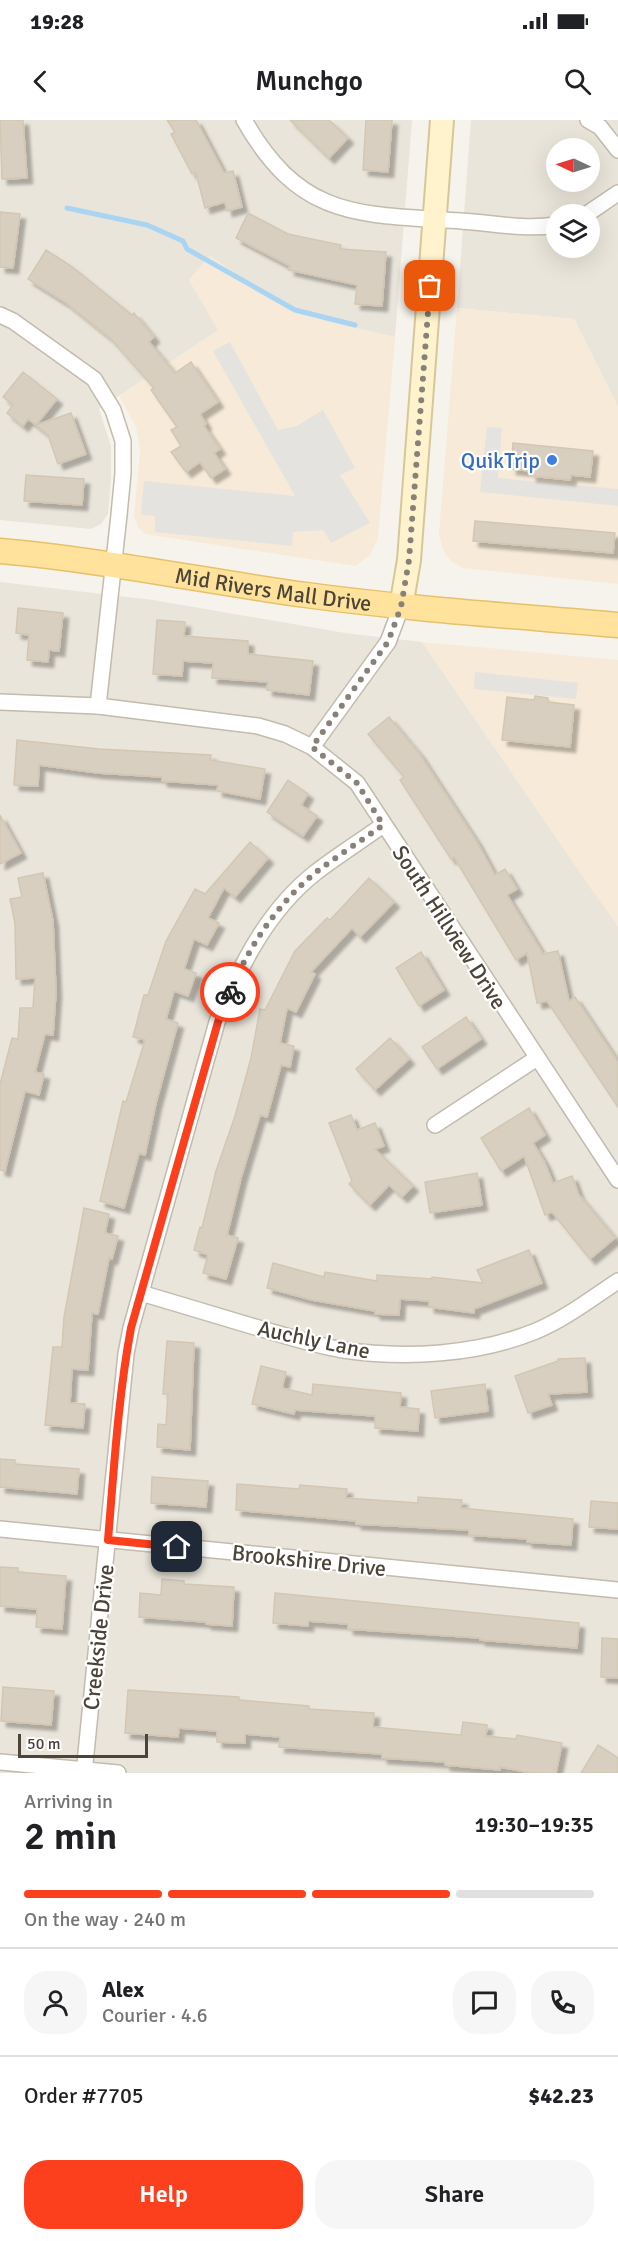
<!DOCTYPE html>
<meta charset="utf-8">
<style>
:root{--surface:#fff;--page:#f6f6f6;--text:#202124;--muted:#757577;--line:#e0e0e0;--accent:#fc3f1d}
body{margin:0;font-family:Signika,sans-serif;background:var(--page);color:var(--text);height:100vh;display:flex;flex-direction:column;font-size:22px;white-space:nowrap}
*{box-sizing:border-box;margin:0}
p{font-size:20px;color:var(--muted)}
.icon{flex:none;width:33px;height:33px;fill:none;stroke:currentColor;stroke-width:2;stroke-linecap:round;stroke-linejoin:round}
.map{position:relative;height:1653px;overflow:hidden}
.side{display:flex;flex-direction:column;background:var(--surface);flex:1}
.side>*{flex:none}
.needle{width:39px;rotate:274deg}
.fabs{position:absolute;left:546px;top:18px;display:grid;gap:12px}
.fabs a{display:grid;place-items:center;width:54px;height:54px;border-radius:50%;background:var(--surface);box-shadow:0 6px 24px #0002;font-size:30px}
.scale{position:absolute;left:18px;bottom:15px;width:130px;box-sizing:border-box;padding-left:6px;border:3px solid #4b4439;border-top:0;font-size:16px;line-height:21px;white-space:nowrap;color:#4b4439;-webkit-text-stroke:4px #fff;paint-order:stroke}
.pin{position:absolute;display:grid;place-items:center;width:51px;height:51px;color:#fff;margin:-26px;border-radius:12px;box-shadow:0 3px 9px #0006}
.courier{position:absolute;display:grid;place-items:center;width:60px;height:60px;margin:-30px;border:4px solid #fc3f1d;border-radius:50%;background:#fff;color:#222;box-shadow:0 2px 8px #0007}
.overview em{font-style:normal;font-weight:600}
.overview div{display:flex;flex-direction:column-reverse}
.overview{display:flex;align-items:center;justify-content:space-between;height:102px;padding:0 24px}
h1{font-size:39px;font-weight:600;line-height:45px}
.bar{display:grid;grid-template-columns:repeat(4,1fr);gap:9px 6px;align-content:center;height:72px;padding:0 24px}
.bar i{height:8px;border-radius:4px;background:var(--line)}
.bar .active{background:var(--accent)}
.bar p{grid-column:span 4}
.line{display:flex;align-items:center;gap:15px;padding:0 24px;border-top:2px solid var(--line)}
.line div{flex:1}
.round{display:grid;place-items:center;flex:none;width:63px;height:63px;border-radius:24px;background:var(--page)}
.action{display:flex;gap:12px;margin-top:auto;padding:12px 24px}
.action a{flex:1;height:69px;border-radius:24px;background:var(--accent);color:#fff;font-size:24px;font-weight:600;line-height:69px;text-align:center}
.action a+a{background:var(--page);color:var(--text)}
.status{display:flex;justify-content:space-between;align-items:center;height:42px;padding:0 30px;background:var(--surface);direction:ltr}
.status svg{height:16px;fill:currentColor}
header{display:flex;justify-content:space-between;align-items:center;height:78px;padding:0 24px;background:var(--surface);font-size:27px;font-weight:600}
.map>svg:first-child{display:block}
.residential{fill:#eae5da;fill-rule:evenodd}
.commercial{fill:#f7ead8}
.parking{fill:#e5e3e0}
.lines{fill:none;stroke-linecap:round;stroke-linejoin:round}
.stream{stroke:#a9d4f2;stroke-width:5}
.building{fill:#d8cfc1;stroke:#d3c7b4;stroke-width:1.5;filter:url(#shadow)}
.street-casing{stroke:#c2bbae;stroke-width:18}
.secondary-casing{stroke:#d6c79b;stroke-width:26}
.primary-casing{stroke:#e6c16a;stroke-width:27}
.street{stroke:#fff;stroke-width:15}
.secondary{stroke:#fff3cd;stroke-width:22}
.primary{stroke:#ffe39c;stroke-width:24}
.done{stroke:#878178;stroke-width:6;stroke-dasharray:0 10.8}
.route{stroke:#fc3f1d;stroke-width:8}
.shop-dot{fill:#3f7fe0;stroke:#fff;stroke-width:2}
.labels{text-anchor:middle;stroke-width:4.5;stroke-linejoin:round;paint-order:stroke}
.shop-label{font-size:22px;fill:#366cbe;stroke:#fff;text-anchor:end}
.street-label{font-size:22px;fill:#4b4439;stroke:#fff}
</style>
<div class="status"><b>19:28</b><svg viewBox="0 0 49 12"><path d="M0 12V9h3v3zM5 12V6h3v6zM10 12V3h3v9zM15 12V0h3v12zM26 1h20v11H26zM47 4h2v5h-2z"/></svg></div>
<header><svg class="icon" aria-label="back" viewBox="0 0 24 24"><path d="M15 5l-7 7 7 7"/></svg>Munchgo<svg class="icon" aria-label="search" viewBox="0 0 24 24"><circle cx="10" cy="10" r="6"/><path d="M15 15l6 6"/></svg></header>
<div class="map">
<svg width="618" height="1653" viewBox="0 0 618 1653">
<defs>
<filter id="shadow"><feDropShadow dx="5.5" dy="5.5" stdDeviation="1.5" flood-color="#0004"/></filter>
</defs>
<rect width="100%" height="100%" fill="#f6f3ec"/>
<g class="residential">
<polygon points="0,0 412,0 395,217 327,202 265,175 210,136 189,160 219,210 99,289 111,326 111,358 108,394 101,404 91,409 0,400"/>
<path d="M471,0H618V287L574,199L457,188ZM556,28H590V62H556ZM556,94H590V128H556Z"/>
<polygon points="0,462 153,480 345,513 422,522 618,806 618,1653 0,1653"/>
</g>
<g class="commercial">
<polygon points="210,136 265,175 327,202 395,217 378,418 370,435 355,446 145,414 138,407 134,397 140,330 136,307 119,276 218,210 189,160"/>
<polygon points="457,188 574,199 618,287 618,464 463,448 452,442 443,430 439,414"/>
<polygon points="422,522 618,540 618,806 589,766"/>
</g>
<g class="parking">
<polygon points="230,222 278,310 297,306 323,290 355,348 340,355 370,403 331,423 323,410 293,412 292,426 155,412 155,396 141,395 144,361 295,376 213,231"/>
<polygon points="487,307 502,308 498,358 618,369 618,386 480,372"/>
<polygon points="475,552 578,563 576,579 474,569"/>
</g>
<g class="lines">
<polyline class="stream" points="67,88 147,105 183,121 187,129 295,190 355,205"/>
</g>
<g class="building">
<polygon points="0,0 23,0 27,58 2,59"/>
<polygon points="167,0 196,0 224,53 233,51 242,87 227,91 225,82 205,88 196,53 192,54 171,14 175,12"/>
<polygon points="290,0 329,0 348,18 329,38"/>
<polygon points="366,0 392,0 388,52 363,50"/>
<polygon points="0,92 20,94 13,148 0,147"/>
<polygon points="248,93 288,114 341,125 340,129 386,132 382,186 355,184 357,165 289,150 290,146 236,118"/>
<polygon points="46,130 71,146 132,195 134,193 154,217 149,222 175,253 191,242 218,282 200,294 206,304 204,306 220,329 214,333 225,349 211,358 200,342 186,352 171,332 181,326 171,310 177,307 151,270 154,268 110,218 65,182 28,159"/>
<polygon points="23,252 57,279 36,305 28,299 23,306 7,293 13,285 3,277"/>
<polygon points="71,293 86,334 58,344 48,315 36,305"/>
<polygon points="513,323 593,331 590,357 571,355 570,360 531,356 531,351 511,349"/>
<polygon points="26,355 84,359 82,385 24,381"/>
<polygon points="475,401 615,413 613,433 473,421"/>
<polygon points="18,488 63,493 59,531 49,530 48,542 27,540 29,515 16,513"/>
<polygon points="157,500 185,502 184,516 248,521 248,534 313,541 309,575 267,570 268,562 212,558 213,543 183,541 182,556 153,554"/>
<polygon points="535,576 548,578 548,582 574,585 570,627 502,620 507,577 534,580"/>
<polygon points="389,597 419,633 477,722 495,755 505,749 517,769 507,775 543,834 558,831 569,881 575,877 618,942 618,987 547,881 537,883 527,833 516,840 454,737 451,739 400,660 404,657 368,614"/>
<polygon points="17,620 99,629 211,635 210,640 265,649 260,679 217,671 218,665 162,661 162,657 98,653 39,645 38,666 14,665"/>
<polygon points="288,660 308,674 301,685 317,696 303,716 267,692"/>
<polygon points="0,695 21,733 0,744"/>
<polygon points="250,722 268,738 235,777 224,768 208,798 219,803 207,825 194,819 184,849 196,853 188,876 174,871 166,899 178,903 156,983 145,1035 139,1033 124,1088 100,1081 123,981 126,982 145,920 133,917 144,875 148,875 166,821 195,769 205,774"/>
<polygon points="43,753 53,801 56,872 53,915 45,914 35,952 44,954 39,975 25,971 5,1051 0,1050 0,964 12,918 18,919 20,888 33,888 35,858 16,859 15,803 10,779 22,777 18,758"/>
<polygon points="369,758 394,782 360,817 352,808 311,852 315,854 296,892 287,888 280,923 294,926 290,947 281,945 267,997 260,995 241,1058 227,1115 238,1118 226,1159 203,1153 208,1135 194,1130 200,1107 202,1108 216,1051 235,996 251,938 260,889 265,890 295,831 327,798 330,800"/>
<polygon points="421,832 444,870 419,886 396,848"/>
<polygon points="466,897 481,919 437,949 422,927"/>
<polygon points="390,918 409,939 375,970 356,949"/>
<polygon points="529,988 545,1015 533,1023 545,1043 553,1063 572,1056 579,1075 615,1118 590,1139 552,1092 545,1095 524,1036 501,1051 481,1018"/>
<polygon points="351,995 357,1010 375,1003 384,1026 375,1029 413,1066 402,1077 389,1065 370,1085 349,1064 352,1061 329,1003"/>
<polygon points="477,1053 482,1085 430,1093 425,1062"/>
<polygon points="84,1088 109,1094 105,1113 118,1116 112,1139 109,1138 98,1194 92,1193 88,1250 72,1249 70,1283 85,1284 83,1308 45,1305 53,1227 62,1227 64,1197"/>
<polygon points="529,1130 542,1163 474,1189 474,1193 429,1187 429,1181 400,1179 399,1195 375,1194 375,1191 312,1180 267,1168 273,1143 324,1157 325,1152 377,1161 377,1155 432,1159 432,1157 483,1163 477,1150"/>
<polygon points="167,1221 194,1223 190,1330 157,1327 158,1304 166,1305 168,1274 163,1274"/>
<polygon points="585,1238 587,1272 548,1274 552,1285 528,1293 515,1256 558,1241 558,1239"/>
<polygon points="261,1246 286,1252 282,1268 312,1275 313,1264 401,1273 400,1287 419,1289 418,1311 375,1308 375,1296 295,1290 294,1294 252,1284"/>
<polygon points="485,1264 488,1291 435,1298 431,1271"/>
<polygon points="0,1339 15,1340 15,1344 79,1349 77,1374 0,1367"/>
<polygon points="152,1357 208,1361 206,1387 151,1383"/>
<polygon points="237,1364 299,1369 300,1365 347,1369 346,1378 418,1383 418,1377 462,1380 461,1388 573,1399 571,1425 527,1422 527,1419 469,1415 469,1410 356,1404 356,1401 236,1390"/>
<polygon points="591,1381 618,1383 618,1409 589,1407"/>
<polygon points="0,1447 18,1448 18,1452 66,1456 62,1509 36,1507 37,1489 0,1486"/>
<polygon points="162,1459 184,1461 184,1464 234,1467 232,1506 206,1504 206,1502 139,1497 140,1473 161,1475"/>
<polygon points="275,1473 579,1503 577,1528 480,1520 480,1518 348,1509 348,1504 308,1501 308,1506 273,1503"/>
<polygon points="602,1518 618,1519 618,1558 601,1557"/>
<polygon points="3,1567 54,1571 51,1605 1,1601"/>
<polygon points="128,1570 239,1577 239,1580 309,1586 309,1589 374,1593 373,1607 461,1615 463,1602 487,1605 486,1616 516,1619 517,1615 562,1623 556,1653 531,1653 500,1647 500,1650 445,1645 445,1642 382,1638 382,1634 279,1627 280,1617 245,1614 245,1623 217,1622 217,1611 179,1608 178,1617 125,1613"/>
<polygon points="598,1625 618,1638 618,1653 581,1653"/>
</g>
<g class="lines">
<g class="street-casing">
<g id="street">
<path d="M244,0C301,100 358,94 461,101C494,103 523,110 556,105"/>
<polyline points="588,0 600,7 618,30"/>
<polyline points="587,94 618,73"/>
<polyline points="0,195 13,201 94,259 113,290 123,321 123,353 119,395 98,586"/>
<polyline points="0,582 98,586 258,606 285,614 312,627 357,663 618,1060"/>
<polyline points="312,627 388,522 401,487"/>
<polyline points="435,1005 537,938"/>
<path d="M141,1173C179,1184 217,1196 255,1207C283,1215 313,1225 343,1230C406,1239 477,1235 536,1211C565,1199 592,1178 618,1161"/>
<polyline points="0,1409 618,1470"/>
<polyline points="0,1642 118,1653"/>
<path d="M84,1653L126,1234L131,1208L217,902C240,846 267,791 315,753C337,736 361,721 383,705"/>
</g>
</g>
<g class="secondary-casing">
<polyline id="secondary" points="401,487 409,440 442,0"/>
</g>
<g class="primary-casing">
<g id="primary">
<path id="s1" d="M0,431C103,440 204,461 306,475C410,489 514,496 618,505"/>
</g>
</g>
<use href="#street" class="street"/>
<use href="#secondary" class="secondary"/>
<use href="#primary" class="primary"/>
</g>
<g class="lines">
<path class="done" d="M230,872C248,828 277,784 315,753C337,736 361,721 383,705L357,663L312,627L388,522L401,487L409,440L430,166"/>
<path class="route" d="M177,1427L108,1420C114,1349 118,1278 131,1208L218,902L230,872"/>
</g>
<circle class="shop-dot" cx="552" cy="340" r="6"/>
<g class="labels">
<g class="shop-label">
<text x="540" y="348">QuikTrip</text>
</g>
<g class="street-label">
<text dy="8" stroke="none"><textPath href="#s1" startOffset="276">Mid Rivers Mall Drive</textPath></text>
<text transform="translate(450 807) rotate(57)" y="8">South Hillview Drive</text>
<text transform="translate(314 1219) rotate(12)" y="8">Auchly Lane</text>
<text transform="translate(309 1440) rotate(6)" y="8">Brookshire Drive</text>
<text transform="translate(98 1517) rotate(-84)" y="8">Creekside Drive</text>
</g>
</g>
</svg>
<div class="fabs">
<a><svg class="needle" viewBox="-14 -14 28 28"><path d="M0-13l5 13h-10z" fill="#e53935"/><path d="M0 13l5-13h-10z" fill="#757577"/></svg></a>
<a><svg class="icon" aria-label="layers" viewBox="0 0 24 24"><path d="M12 4l9 5-9 5-9-5zM3 14l9 5 9-5"/></svg></a>
</div>
<div class="scale">50 m</div>
<div class="pin" style="left:430px;top:166px;background:#ea580c"><svg class="icon" aria-label="bag" viewBox="0 0 24 24"><path d="M5 8h14l-1 12H6zM9 8a3 3 0 0 1 6 0"/></svg></div>
<div class="pin" style="left:177px;top:1427px;background:#1f2937"><svg class="icon" aria-label="home" viewBox="0 0 24 24"><path d="M3 11l9-7 9 7M6 9v11h12V9"/></svg></div>
<div class="courier" style="left:230px;top:872px"><svg class="icon" aria-label="bike" viewBox="0 0 24 24"><circle cx="6" cy="16" r="4"/><circle cx="18" cy="16" r="4"/><path d="M6 16l4-8h5l3 8M10 8l3 8H6M13 5h3"/></svg></div>
</div>
<section class="side">
<div class="overview"><div><h1>2 min</h1><p>Arriving in</p></div><em>19:30–19:35</em></div>
<div class="bar"><i class="active"></i><i class="active"></i><i class="active"></i><i></i><p>On the way · 240 m</p></div>
<div class="line" style="height:108px"><a class="round"><svg class="icon" aria-label="person" viewBox="0 0 24 24"><circle cx="12" cy="8" r="4"/><path d="M4 21q1-7 8-7t8 7"/></svg></a><div><b>Alex</b><p>Courier · 4.6</p></div><a class="round"><svg class="icon" aria-label="chat" viewBox="0 0 24 24"><path d="M4 5h16v11H9l-5 4z"/></svg></a><a class="round"><svg class="icon" aria-label="phone" viewBox="0 0 24 24"><path d="M5 4h4l2 5-3 2q2 4 5 5l2-3 5 2v4C11 20 4 13 5 4z"/></svg></a></div>
<div class="line" style="height:78px"><div>Order #7705</div><b>$42.23</b></div>
<div class="action"><a>Help</a><a>Share</a></div>
</section>
